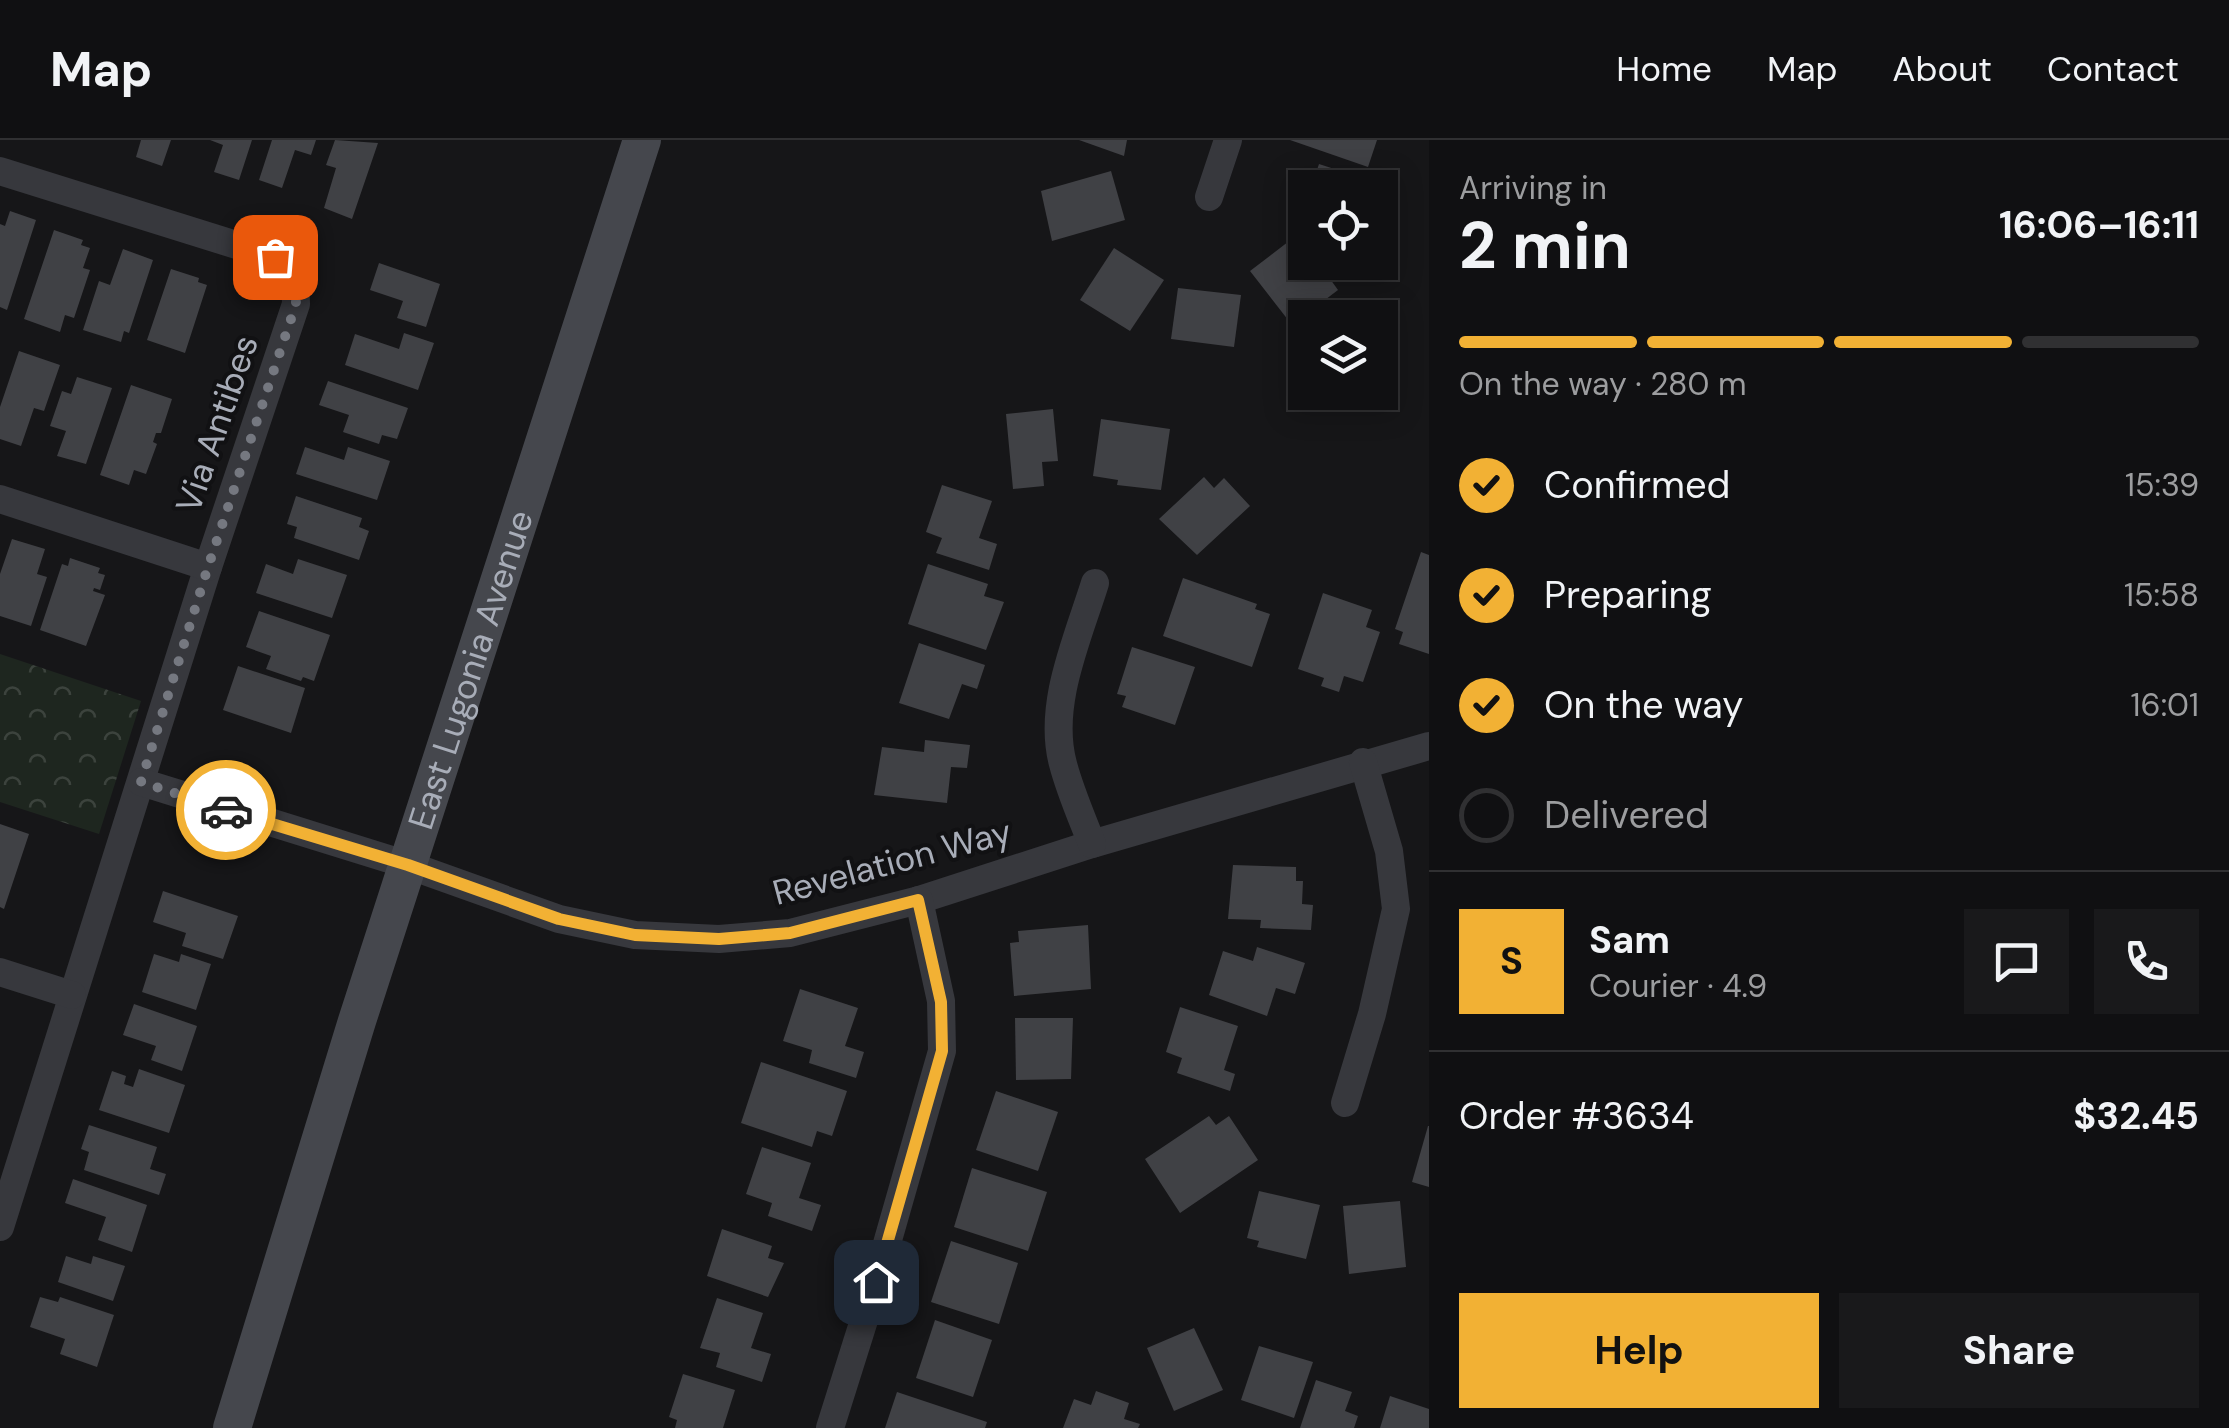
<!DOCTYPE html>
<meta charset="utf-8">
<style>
:root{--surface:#101012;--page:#19191b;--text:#f1f3f6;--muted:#9c9d9f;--line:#303032;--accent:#f2b134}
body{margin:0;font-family:"DM Sans",sans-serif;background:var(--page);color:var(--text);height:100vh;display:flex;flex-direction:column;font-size:38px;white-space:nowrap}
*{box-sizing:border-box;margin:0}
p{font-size:32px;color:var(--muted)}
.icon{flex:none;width:55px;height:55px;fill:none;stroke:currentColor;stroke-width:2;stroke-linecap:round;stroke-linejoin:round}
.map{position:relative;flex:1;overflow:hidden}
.sheet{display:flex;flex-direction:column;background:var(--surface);width:800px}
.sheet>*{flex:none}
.fabs{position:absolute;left:1288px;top:30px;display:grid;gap:20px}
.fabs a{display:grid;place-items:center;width:110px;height:110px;border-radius:0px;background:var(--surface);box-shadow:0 5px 25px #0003,0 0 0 2px var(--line);font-size:50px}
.pin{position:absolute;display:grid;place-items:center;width:85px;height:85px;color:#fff;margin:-42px;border-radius:20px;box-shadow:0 5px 15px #0006}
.courier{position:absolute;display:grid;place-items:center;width:100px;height:100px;margin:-50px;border:8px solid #f2b134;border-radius:50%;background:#fff;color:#222;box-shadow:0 2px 12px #0007}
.head em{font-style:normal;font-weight:700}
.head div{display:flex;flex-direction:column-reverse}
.head{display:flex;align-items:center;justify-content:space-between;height:170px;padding:0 30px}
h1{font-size:65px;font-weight:700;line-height:75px}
.bar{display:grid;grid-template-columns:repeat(4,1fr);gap:15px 10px;align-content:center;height:120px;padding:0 30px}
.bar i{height:12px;border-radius:8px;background:var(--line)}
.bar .on{background:var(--accent)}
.bar p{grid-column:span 4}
.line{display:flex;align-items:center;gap:25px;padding:0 30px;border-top:2px solid var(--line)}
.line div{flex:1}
.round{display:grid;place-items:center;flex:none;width:105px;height:105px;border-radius:0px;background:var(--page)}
ol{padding:0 30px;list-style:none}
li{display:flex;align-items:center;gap:30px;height:110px}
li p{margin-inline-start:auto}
li .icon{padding:10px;border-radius:50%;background:var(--accent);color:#111;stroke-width:4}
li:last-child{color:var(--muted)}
li i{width:55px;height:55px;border:5px solid var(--line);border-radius:50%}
.primary-button{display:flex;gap:20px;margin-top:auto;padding:20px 30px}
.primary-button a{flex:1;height:115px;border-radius:0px;background:var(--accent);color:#111;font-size:40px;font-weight:700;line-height:115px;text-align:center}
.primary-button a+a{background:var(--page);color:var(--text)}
header{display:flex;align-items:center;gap:60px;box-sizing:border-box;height:140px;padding:0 50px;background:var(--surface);border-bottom:2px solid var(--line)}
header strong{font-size:48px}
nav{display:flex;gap:55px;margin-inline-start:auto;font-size:35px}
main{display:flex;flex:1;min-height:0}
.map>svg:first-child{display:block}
.forest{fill:url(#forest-crowns)}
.building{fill:#404145}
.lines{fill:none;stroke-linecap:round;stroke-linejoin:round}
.minor{stroke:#37383d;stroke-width:28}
.secondary{stroke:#45474d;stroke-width:38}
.done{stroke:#757880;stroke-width:10;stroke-dasharray:0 18}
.route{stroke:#f2b134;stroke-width:12}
.labels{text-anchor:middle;stroke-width:8;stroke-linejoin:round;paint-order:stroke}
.street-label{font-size:35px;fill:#a8adb8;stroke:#111113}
</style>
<header>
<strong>Map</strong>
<nav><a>Home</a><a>Map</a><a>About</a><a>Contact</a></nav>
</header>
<main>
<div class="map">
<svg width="1429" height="1288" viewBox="0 0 1429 1288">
<defs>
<pattern id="forest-crowns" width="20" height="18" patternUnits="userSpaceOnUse" patternTransform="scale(2.5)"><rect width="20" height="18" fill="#1e261f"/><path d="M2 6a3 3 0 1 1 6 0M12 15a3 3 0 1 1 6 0" fill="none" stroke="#3c433d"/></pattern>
</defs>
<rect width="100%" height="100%" fill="#161618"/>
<polygon class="forest" points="0,514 141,561 99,694 0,662"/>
<g class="building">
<polygon points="141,0 171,0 162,26 136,17"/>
<polygon points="252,0 239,40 214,32 223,5 210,0"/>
<polygon points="272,0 316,0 311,15 295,10 282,48 259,40"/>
<polygon points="335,0 378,3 352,79 324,68 336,28 326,25"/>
<polygon points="1079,0 1127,0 1124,16"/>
<polygon points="1290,0 1377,0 1368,27"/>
<polygon points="1319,24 1371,41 1368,48 1311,48"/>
<polygon points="1111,31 1125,80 1052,101 1041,51"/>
<polygon points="10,71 36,80 7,170 0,167 0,84 5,86"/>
<polygon points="54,90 83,100 81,105 90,108 83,128 90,130 74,178 65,175 60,192 24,179"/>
<polygon points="1297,95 1305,106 1305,122 1318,122 1338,150 1292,185 1250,131"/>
<polygon points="1114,108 1164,140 1130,191 1080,160"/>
<polygon points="123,109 153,120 129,193 124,191 121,202 83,190 99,141 110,145"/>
<polygon points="379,123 440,144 426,187 397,178 403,161 370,150"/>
<polygon points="171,129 199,138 198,142 207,145 185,213 147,200"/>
<polygon points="1178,148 1241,155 1234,207 1171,199"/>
<polygon points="404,193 434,203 418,250 345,225 355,194 399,209"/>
<polygon points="19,211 60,225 44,271 34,268 21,306 0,299 0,267"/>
<polygon points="77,237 112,248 86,324 57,316 66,291 50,286 62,251 71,254"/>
<polygon points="328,241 408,268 397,299 382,295 379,304 343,292 349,275 319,265"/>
<polygon points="131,245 172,259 161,293 156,293 153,302 157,304 146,334 134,330 129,345 100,335"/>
<polygon points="1053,269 1058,321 1042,322 1044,346 1013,349 1006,274"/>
<polygon points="1101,279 1170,289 1161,350 1117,345 1118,340 1093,336"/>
<polygon points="305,307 344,320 348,307 390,321 377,360 296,334"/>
<polygon points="1204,337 1214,348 1224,338 1250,366 1197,415 1159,379"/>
<polygon points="942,345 992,361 979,398 997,404 989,430 936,413 942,398 926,392"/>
<polygon points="296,356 362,378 359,387 369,391 359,420 294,398 297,387 287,384"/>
<polygon points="12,399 45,409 37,434 47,437 31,486 0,476 0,434"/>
<polygon points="1421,412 1429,415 1429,514 1399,504 1403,492 1395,489"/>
<polygon points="70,418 100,428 98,433 105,435 100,450 94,448 93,451 105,455 86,506 40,490 62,424 68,426"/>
<polygon points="298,419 347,435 332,478 256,453 266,424 293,434"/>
<polygon points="928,424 988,444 984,456 1004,462 986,510 908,484"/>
<polygon points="1183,438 1257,464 1255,469 1270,474 1252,527 1163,496"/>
<polygon points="1323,453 1372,470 1366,487 1380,492 1363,542 1344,536 1339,552 1321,546 1324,538 1298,529"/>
<polygon points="259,471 330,495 314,541 303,537 301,541 266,529 271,516 246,507"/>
<polygon points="919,503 985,525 977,549 962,544 949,579 899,563"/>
<polygon points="1132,507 1195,527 1175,585 1122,567 1126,556 1117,554"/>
<polygon points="238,526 305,548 291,593 223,570"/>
<polygon points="925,600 970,605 967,628 951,627 947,663 874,655 882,607 924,612"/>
<polygon points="0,684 29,694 4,769 0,767"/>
<polygon points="1233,725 1296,727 1296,741 1303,741 1302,764 1313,765 1311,790 1260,788 1261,780 1228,779"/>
<polygon points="163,751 238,776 223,819 182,806 186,793 153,782"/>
<polygon points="1088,785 1091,849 1014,856 1010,803 1019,802 1018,791"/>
<polygon points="1257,807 1305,823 1295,854 1276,848 1267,876 1209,855 1223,811 1253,821"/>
<polygon points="154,814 179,822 181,814 211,824 196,870 142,852"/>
<polygon points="800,849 858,868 845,906 864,912 856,938 809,923 812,910 783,901"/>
<polygon points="134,864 197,886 182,931 151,920 156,906 123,895"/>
<polygon points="1180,867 1238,886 1224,930 1235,934 1230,951 1177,933 1182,918 1166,912"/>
<polygon points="1015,878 1073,878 1071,939 1016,940"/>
<polygon points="761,922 847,951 832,996 817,991 812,1007 741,983"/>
<polygon points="139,929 185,945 169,993 99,970 112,931 126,936 124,944 133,947"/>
<polygon points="996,951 1058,972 1038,1031 976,1010"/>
<polygon points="1209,976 1216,985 1229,976 1258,1020 1180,1073 1145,1019"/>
<polygon points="89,985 157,1007 150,1029 166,1034 159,1055 84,1030 89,1012 81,1009"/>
<polygon points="1428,986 1429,986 1429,1047 1412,1042"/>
<polygon points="762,1007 811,1023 799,1058 821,1065 812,1091 768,1076 772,1063 746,1054"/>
<polygon points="972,1028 1047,1052 1028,1111 954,1087"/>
<polygon points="73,1039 147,1065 132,1112 98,1100 106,1077 65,1063"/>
<polygon points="1259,1051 1320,1065 1306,1119 1257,1107 1259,1101 1247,1098"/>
<polygon points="1400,1061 1406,1127 1349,1134 1343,1066"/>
<polygon points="722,1089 772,1106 768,1118 784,1123 768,1157 707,1136"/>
<polygon points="951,1101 1018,1123 999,1184 931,1162"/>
<polygon points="66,1116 91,1124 93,1116 125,1126 113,1161 58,1142"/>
<polygon points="40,1157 58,1162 60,1157 114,1175 97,1227 60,1214 65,1199 30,1187"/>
<polygon points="717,1158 763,1173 751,1208 771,1214 762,1242 716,1227 720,1213 700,1208"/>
<polygon points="935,1180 992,1200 973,1257 916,1238"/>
<polygon points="1194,1188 1223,1250 1174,1271 1147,1208"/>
<polygon points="1259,1206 1313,1222 1294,1278 1241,1260"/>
<polygon points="683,1234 735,1250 723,1288 675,1288 677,1280 669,1277"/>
<polygon points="1316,1240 1352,1252 1345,1271 1358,1276 1354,1288 1300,1288"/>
<polygon points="1096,1251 1129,1263 1124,1279 1140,1284 1138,1288 1063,1288 1074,1259 1091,1265"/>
<polygon points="897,1252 987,1282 985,1288 885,1288"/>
<polygon points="1390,1256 1429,1269 1429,1288 1380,1288"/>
</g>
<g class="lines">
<g class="minor">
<polyline points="0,31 275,117 295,137 296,164 208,427 0,1087"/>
<polyline points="1209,57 1228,0"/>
<polyline points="0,359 208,427"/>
<polyline points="141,642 408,725 559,779 635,795 719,799 790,793 919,760 1092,704 1429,606"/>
<path d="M1092,704C1082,678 1070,651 1063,624C1047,565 1078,498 1095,443"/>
<polyline points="0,832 72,855"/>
<polyline points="1345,963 1372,874 1396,769 1389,711 1363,622"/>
<polyline points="830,1288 876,1142 942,911 941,861 919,760"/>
</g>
<path class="secondary" id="s1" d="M232,1288L357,881L642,0"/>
</g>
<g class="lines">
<polyline class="done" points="226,670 141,642 208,427 296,164 295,137 275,117"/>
<polyline class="route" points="226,670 408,725 559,779 635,795 719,799 790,793 918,760 941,862 942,911 876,1142"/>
</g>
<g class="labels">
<g class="street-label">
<text transform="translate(217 284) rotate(-71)" y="12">Via Antibes</text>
<text dy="12" stroke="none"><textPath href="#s1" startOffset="795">East Lugonia Avenue</textPath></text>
<text transform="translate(892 722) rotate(-15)" y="12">Revelation Way</text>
</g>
</g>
</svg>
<div class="fabs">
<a><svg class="icon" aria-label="locate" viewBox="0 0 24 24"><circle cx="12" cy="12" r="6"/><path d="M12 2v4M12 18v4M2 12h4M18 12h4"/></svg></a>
<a><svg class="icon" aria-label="layers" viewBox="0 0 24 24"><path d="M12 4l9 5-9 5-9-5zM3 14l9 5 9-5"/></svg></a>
</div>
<div class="pin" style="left:275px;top:117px;background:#ea580c"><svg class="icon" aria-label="bag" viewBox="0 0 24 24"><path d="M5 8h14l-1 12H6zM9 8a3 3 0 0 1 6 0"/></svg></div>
<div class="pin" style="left:876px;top:1142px;background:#1f2937"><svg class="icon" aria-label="home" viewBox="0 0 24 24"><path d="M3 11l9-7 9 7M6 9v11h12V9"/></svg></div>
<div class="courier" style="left:226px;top:670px"><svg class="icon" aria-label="car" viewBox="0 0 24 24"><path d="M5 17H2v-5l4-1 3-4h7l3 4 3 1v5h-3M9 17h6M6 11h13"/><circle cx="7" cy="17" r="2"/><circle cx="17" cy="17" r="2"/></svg></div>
</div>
<section class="sheet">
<div class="head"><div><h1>2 min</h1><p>Arriving in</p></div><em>16:06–16:11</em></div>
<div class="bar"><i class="on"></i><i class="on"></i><i class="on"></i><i></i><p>On the way · 280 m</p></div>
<ol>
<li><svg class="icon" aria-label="check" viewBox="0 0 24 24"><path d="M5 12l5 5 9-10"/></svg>Confirmed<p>15:39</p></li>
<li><svg class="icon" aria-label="check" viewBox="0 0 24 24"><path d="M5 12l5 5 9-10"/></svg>Preparing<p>15:58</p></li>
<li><svg class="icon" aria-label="check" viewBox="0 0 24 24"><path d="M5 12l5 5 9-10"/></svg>On the way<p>16:01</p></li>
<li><i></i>Delivered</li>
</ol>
<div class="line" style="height:180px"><b class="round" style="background:var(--accent);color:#111">S</b><div><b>Sam</b><p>Courier · 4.9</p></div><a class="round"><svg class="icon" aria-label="chat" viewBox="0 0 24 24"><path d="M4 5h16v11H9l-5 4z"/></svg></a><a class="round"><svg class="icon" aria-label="phone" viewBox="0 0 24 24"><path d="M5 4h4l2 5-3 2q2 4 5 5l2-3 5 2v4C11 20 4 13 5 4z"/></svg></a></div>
<div class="line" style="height:130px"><div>Order #3634</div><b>$32.45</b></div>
<div class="primary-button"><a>Help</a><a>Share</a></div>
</section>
</main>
